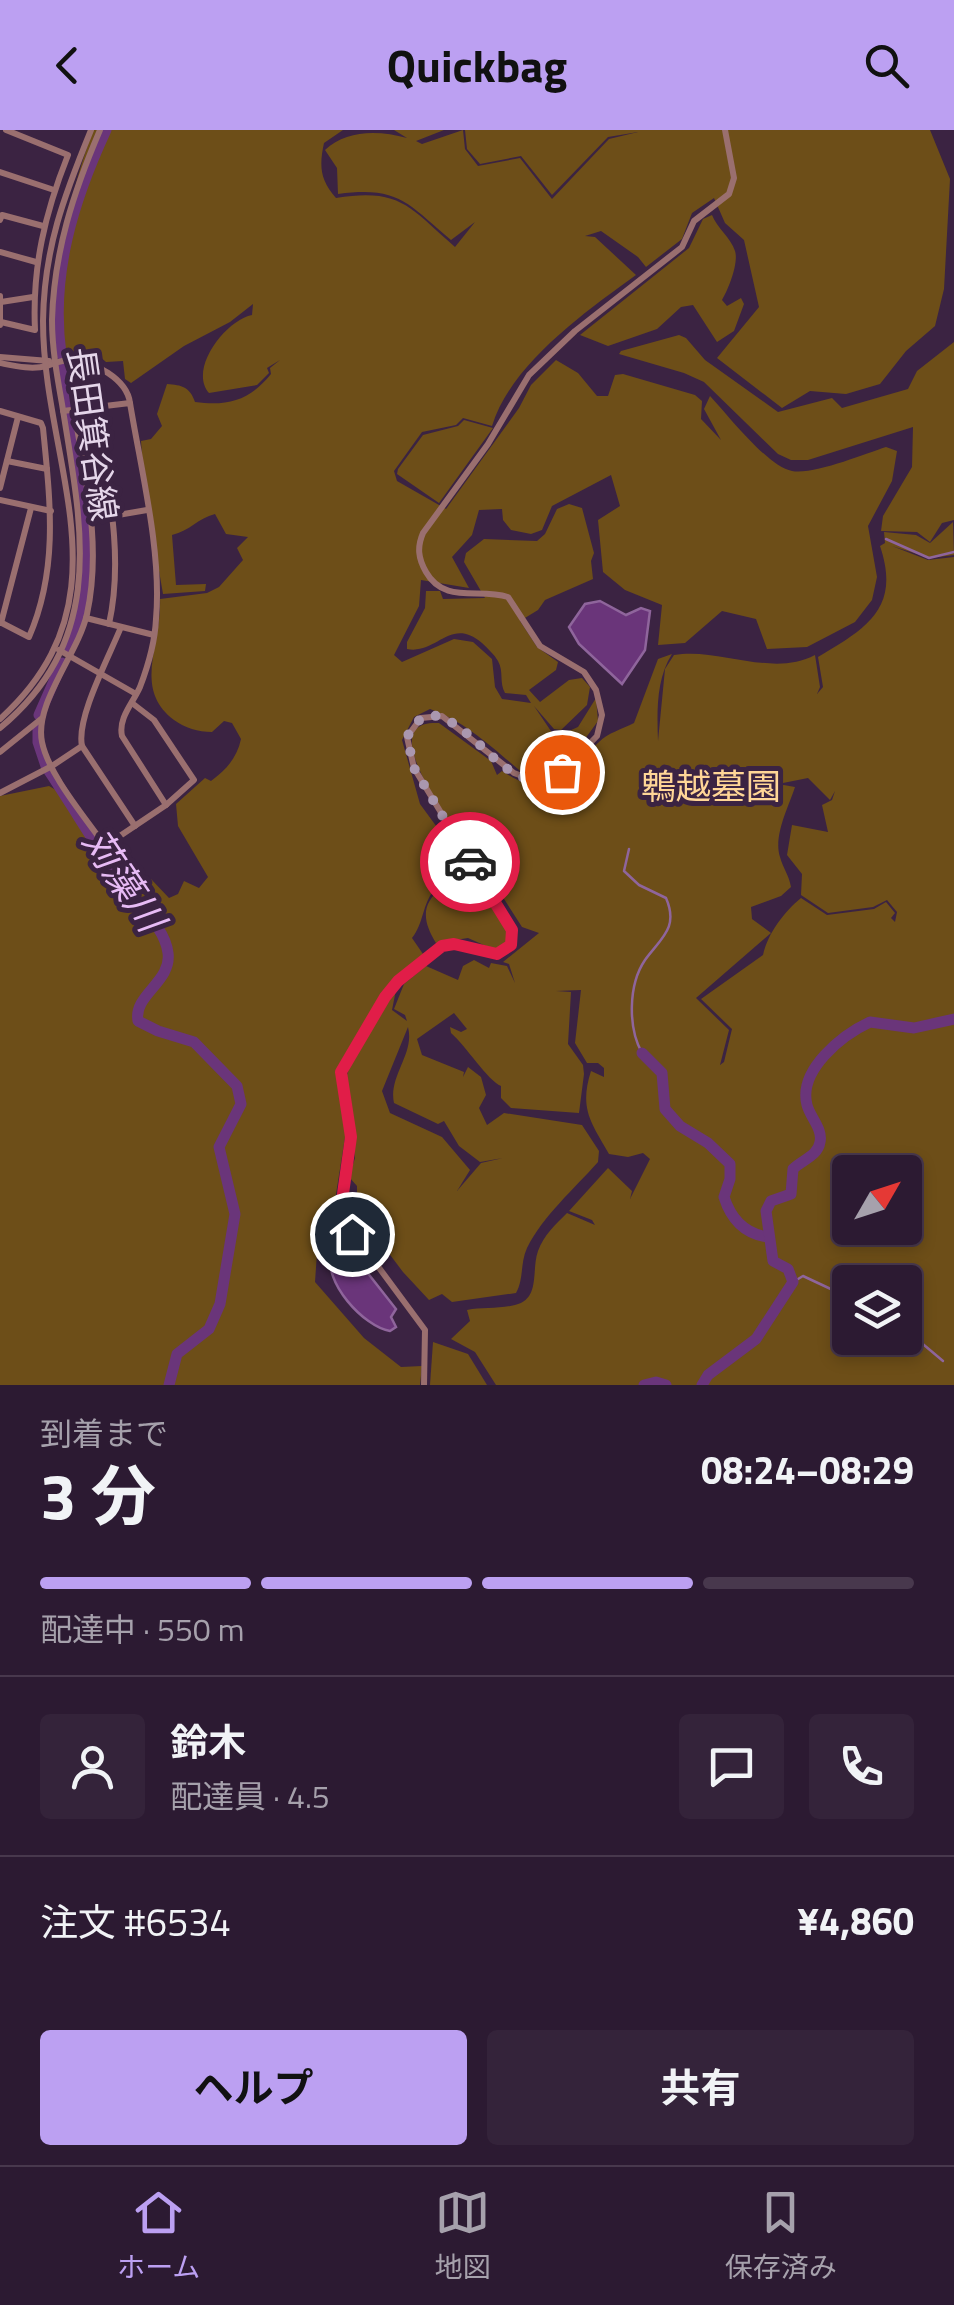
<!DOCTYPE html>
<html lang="ja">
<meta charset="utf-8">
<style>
:root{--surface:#2c1a32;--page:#34233a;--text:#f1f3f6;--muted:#a6a1ac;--line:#48384d;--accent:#bca0f2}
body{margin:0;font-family:"Titillium Web","Noto Sans JP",sans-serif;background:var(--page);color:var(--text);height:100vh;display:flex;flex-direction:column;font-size:38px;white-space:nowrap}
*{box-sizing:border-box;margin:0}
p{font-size:32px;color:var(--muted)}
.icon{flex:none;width:55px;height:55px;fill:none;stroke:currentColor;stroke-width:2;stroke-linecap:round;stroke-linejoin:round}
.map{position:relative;height:1255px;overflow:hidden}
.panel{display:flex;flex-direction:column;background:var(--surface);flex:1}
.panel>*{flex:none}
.needle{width:65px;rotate:51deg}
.tools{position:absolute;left:832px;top:1025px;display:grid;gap:20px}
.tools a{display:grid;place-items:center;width:90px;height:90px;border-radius:10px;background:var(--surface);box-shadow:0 5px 15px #0003,0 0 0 2px var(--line);font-size:50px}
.pin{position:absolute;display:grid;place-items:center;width:85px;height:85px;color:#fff;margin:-42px;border:5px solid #fff;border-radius:50%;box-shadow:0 2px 10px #0007}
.courier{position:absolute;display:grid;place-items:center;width:100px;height:100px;margin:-50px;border:8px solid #e11d48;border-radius:50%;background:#fff;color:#222;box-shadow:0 2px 12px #0007}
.headline em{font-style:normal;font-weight:700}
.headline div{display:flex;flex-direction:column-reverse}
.headline{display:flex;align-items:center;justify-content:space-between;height:170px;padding:0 40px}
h1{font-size:65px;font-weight:700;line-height:75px}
.bar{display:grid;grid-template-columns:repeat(4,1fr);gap:15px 10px;align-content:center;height:120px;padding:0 40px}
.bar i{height:12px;border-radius:8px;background:var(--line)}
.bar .current{background:var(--accent)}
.bar p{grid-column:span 4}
.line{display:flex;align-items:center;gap:25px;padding:0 40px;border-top:2px solid var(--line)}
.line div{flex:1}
.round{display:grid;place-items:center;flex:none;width:105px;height:105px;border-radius:10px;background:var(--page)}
.cta{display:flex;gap:20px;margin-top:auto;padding:20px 40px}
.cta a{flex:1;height:115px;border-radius:10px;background:var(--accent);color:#111;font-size:40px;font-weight:700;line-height:115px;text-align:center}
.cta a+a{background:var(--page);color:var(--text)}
header{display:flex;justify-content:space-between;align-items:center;height:130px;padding:0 40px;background:var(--accent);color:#111;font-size:45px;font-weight:700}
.dock{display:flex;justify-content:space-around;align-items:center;height:140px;border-top:2px solid var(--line);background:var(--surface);font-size:28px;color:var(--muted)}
.dock a{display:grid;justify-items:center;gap:5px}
.dock .current{color:var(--accent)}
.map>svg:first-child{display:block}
.green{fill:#6d4e18;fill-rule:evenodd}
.water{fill:#6a357a;stroke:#8f659c;stroke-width:2.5}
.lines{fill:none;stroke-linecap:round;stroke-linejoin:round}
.stream{stroke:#8f659c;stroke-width:2.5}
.river{stroke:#6a357a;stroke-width:11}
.minor{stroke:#9a6f6f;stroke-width:6}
.done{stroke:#aa97af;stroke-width:10;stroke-dasharray:0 18}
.route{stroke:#e11d48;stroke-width:12}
.labels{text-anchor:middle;stroke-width:10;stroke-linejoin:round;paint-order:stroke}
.street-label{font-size:35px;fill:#e5d6ea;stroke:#3b2342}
.park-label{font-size:35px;fill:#ffd697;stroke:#3b2342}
.water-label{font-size:38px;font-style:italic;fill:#e7bbf5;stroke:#3b2342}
</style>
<header><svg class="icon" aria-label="back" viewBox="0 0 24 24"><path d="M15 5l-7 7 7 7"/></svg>Quickbag<svg class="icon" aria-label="search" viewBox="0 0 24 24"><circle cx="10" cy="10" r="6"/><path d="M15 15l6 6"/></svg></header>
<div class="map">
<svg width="954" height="1255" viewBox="0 0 954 1255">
<rect width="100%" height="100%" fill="#3b2342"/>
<g class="green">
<path d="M93,0H343L324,13C319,36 320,50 336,68C401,58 409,77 455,117L475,92L451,110C407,73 399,56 338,64L337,38L325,20C346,0 378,0 407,8L394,0H444L416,11L422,14L463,0L465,19L478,36L520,28L552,69L609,9L638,2L608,7L552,65L521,26L480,34L467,19L465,0H930L950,49L944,159L935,196L906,221L880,254L846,264L810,261L782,278L717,228L759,177L744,110L725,93L714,68L692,83L682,109L646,137L638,127L601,101L585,106L595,107L636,145C585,182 511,234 492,296L463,288L456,295L422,302L394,341L397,351L446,379L519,278L531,255L556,230L578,243L597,266H608L615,245L623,244L695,265L702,271L701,289L721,310L704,279L710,266C727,284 768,337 792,341C814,345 864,324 886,317L897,321L892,351L868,396L877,447L872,470L855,492L807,517L767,519L756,489L722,481L685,513L658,515L662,475L625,460L603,442L598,390L620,376L611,345L552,376L542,400L531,404L511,400L503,390L502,379L479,380L472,405L452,427L469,458L421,450L419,476L394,525L402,532L454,509L473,512L492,529L495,557L502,569L531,573L526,565L505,563C499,552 504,542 498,531C494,524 488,519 482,513C450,486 437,525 407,519V512L425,478L426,461H440L443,469L485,468L464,432L466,423L484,409L537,411L545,404L557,379L569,374L582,378L594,423L591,431L593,449L545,470L538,480L520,491L537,517L558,532L556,540L529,560L540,572L569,550L582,548L590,557L587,575L561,600L554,599L534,576L555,607L578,597L596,568L598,591C577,620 563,643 525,645C496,621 467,592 430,579L414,587L402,610L420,674L453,719L425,740L434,760C422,775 424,793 412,808L423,824L393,850L343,928L338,950L346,1001L333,1083L319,1094L315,1152L364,1208L401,1237L422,1236L420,1255H0V666L49,656L56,660L134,763L151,749L169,768L178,764L184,751L199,758L208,747L178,696L176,674L205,648L211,651C226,640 237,628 241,609L232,593L224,591L212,602C198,602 185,598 174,590C132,558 162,515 160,469L207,463L219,457L243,430L237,418L248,407L226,404L215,384C198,388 190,401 172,405L176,455L206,454L205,461L163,464L144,353L141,311L151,309L162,296L157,284L167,254C182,255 190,257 195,272C228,276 249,271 271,244L270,238L280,230L267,238L269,243L257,255L209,263C188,239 226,190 252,185L253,174L230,192L184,216L131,253L125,249L123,231L106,232L91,219L77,224L63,223C49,156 69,65 93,0Z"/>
<path d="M712,85C717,98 731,108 735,121C739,133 728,160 722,170L727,176L741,168L744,174L734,201L717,212L693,175L681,177L657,199L608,216L580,205L689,118L703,89Z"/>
<polygon points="679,205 686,208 705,230 778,282 832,268 842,278 908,259 917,241 954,212 954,390 942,393 930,412 917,402 881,401 883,386 912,337 913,297 808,330 791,330 778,324 704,252 684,243 619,224 621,221"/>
<polygon points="464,290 493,298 439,373 397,344 398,339 423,305 458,296"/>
<path d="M953,392L954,425L930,428L892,416L928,430L954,427V1255H496L475,1222L451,1209L470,1191L467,1180C482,1177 500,1179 515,1175C541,1169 531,1140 538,1121C544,1105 555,1095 567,1083L595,1095L592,1090L569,1081L608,1038L632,1061L630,1069L650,1029L643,1023L628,1027L609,1024C591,992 579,979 591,941L604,947V938L598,933H587L575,913L581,860L556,861L571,862L568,914L583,935L584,944L579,983L511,978L501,968V956C488,951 466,916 451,903L450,897L461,902L467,899L454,883L417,909L422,925L464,942L463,947L468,937L481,947L486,965L479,978L487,995L504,983L582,995L599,1021L598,1032C574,1059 543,1086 527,1118C520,1133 524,1149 516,1163L452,1172L442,1164L429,1170L403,1142L357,1081V1056L349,1047L355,1028L347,945L354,923L396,860L392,880L407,891L405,885L394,879L404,854L426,836L458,850L463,836L474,830L489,838L491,833L507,836L515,853L509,834L503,832L539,803L522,797L472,719L488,706L469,719C455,697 369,589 439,593L491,631L497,645L502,641C554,675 563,644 599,612C608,603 622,599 634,593L658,529L672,524C656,549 657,582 658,611L665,539L674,525C719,517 772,548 815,525L820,557L817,564L823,557L818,527C867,498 901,478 880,416L885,413L884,402L916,405L930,413ZM808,648L830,670L835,661L832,670L822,675L828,702L792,695L787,725L802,744L801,765L828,783L873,777L887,770L897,782L895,792L891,788L895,783L886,772L874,779L827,785L801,768C784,782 768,803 763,825L701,869L732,899L724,932L720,935L729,900L696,868L771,803L752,789L751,777L781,766L791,757C789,745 783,738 780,727C773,706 789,676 795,657L778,654ZM408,897C415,924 388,946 394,973L438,994L444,991L459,1016L480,1032L503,1028L481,1033L457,1061L470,1040L442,1007L390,983L382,961ZM850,1042H905V1098H850ZM850,1152H905V1208H850Z"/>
<path d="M461,726L508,794L511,804L503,818L495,820L468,808L436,813C423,792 420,774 442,758L434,743Z"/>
<polygon points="433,1212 468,1224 487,1255 430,1255"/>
</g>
<g class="water">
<polygon points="600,471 626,485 641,478 650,481 645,520 622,554 579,514 569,497 585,474"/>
<path d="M332,1124L359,1132L396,1179L391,1187L396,1197L390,1201C364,1197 322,1151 332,1124Z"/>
</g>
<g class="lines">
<g class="stream">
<polyline points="886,409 929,428 954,422"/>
<path d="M629,719L624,741L639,755L666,768C679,798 661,808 645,830C628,855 628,898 642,923"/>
<polyline points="793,1152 803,1146 850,1168"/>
<polyline points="905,1199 943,1231"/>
</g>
<g class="river">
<path d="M61,224C50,145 73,71 106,0"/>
<polyline points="63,236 69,278"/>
<path d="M68,519C102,439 83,367 70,285"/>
<polyline points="39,585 62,533"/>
<polyline points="38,596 38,612 46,636"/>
<path d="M49,641C75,680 99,721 126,759C141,779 165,798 168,823C172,852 133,865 138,891L158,901L194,912L237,956L241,974L219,1017L235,1084L220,1174L209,1199L177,1224L169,1255"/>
<path d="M642,923L662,943L665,979L680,996L708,1013L730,1034V1049L724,1067C731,1089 745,1104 768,1107"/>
<polyline points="644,1255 656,1252 666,1255"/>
<path d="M702,1255L708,1245L756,1209L793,1152L788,1139L773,1131L766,1081L771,1071L791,1064L793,1039C802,1030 818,1026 820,1012C823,999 810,987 807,975C798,940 842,905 870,892L914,898L954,889"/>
</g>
<g class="minor">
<polyline points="0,42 54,60"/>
<polyline points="0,90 2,85 43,96"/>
<polyline points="0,122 36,132"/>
<polyline points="0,166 0,195"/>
<polyline points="1,172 33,167"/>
<path d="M1,192L35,200C32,137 45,83 68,25L6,0"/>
<polyline points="0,227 49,231"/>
<path d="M0,233C15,236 31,240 47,236C56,233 61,230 70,230C94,231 127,249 130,273"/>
<path d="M95,277C106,349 125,422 109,494"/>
<path d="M0,281L41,293L43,298C50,370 59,438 29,507L0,492"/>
<path d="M63,281L130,273C141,340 162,422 156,489C155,512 148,536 140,557C133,573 118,588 122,606L166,675L105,716C86,688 49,646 42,612C34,573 78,524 87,484C102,415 85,348 74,280"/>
<polyline points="7,331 47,339"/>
<polyline points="0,358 18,287"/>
<polyline points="0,370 51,381"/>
<polyline points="112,386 147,380"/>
<polyline points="86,488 154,505"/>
<polyline points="1,493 31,378"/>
<path d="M121,497C109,527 76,588 82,616L135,696"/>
<polyline points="59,520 136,564"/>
<polyline points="132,573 154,590 194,650 166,675"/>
<path d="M0,589C133,469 43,335 43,191C44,118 64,66 91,0"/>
<path d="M0,598C109,507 81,395 62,274C57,246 52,218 52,190C54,122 73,63 100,0"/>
<polyline points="0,622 41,589"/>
<polyline points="0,663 52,636 82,616"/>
<path d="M424,1255L425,1200L340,1085L351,1007L341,942L385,867L398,851L442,817L463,815L497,824L507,820L511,815L512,800L414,638L407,607L421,588L442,586L514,643L538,652L562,642L597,606L602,585L596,560L584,542L540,516L508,467C478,458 444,474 426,442C418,428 417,417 423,403L488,314L529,245L575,201L682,117L694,91L729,64L734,48L725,0"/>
</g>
</g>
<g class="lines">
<path class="done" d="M470,732L414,638L407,607L416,592L430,585C478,589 509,677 562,642"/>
<polyline class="route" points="352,1104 340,1085 351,1007 341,942 385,867 398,851 442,816 454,814 497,824 511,815 512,800 470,732"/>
</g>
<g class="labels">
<g class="street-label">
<text transform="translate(92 304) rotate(82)" y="12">長田箕谷線</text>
</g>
<g class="park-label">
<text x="711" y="669">鵯越墓園</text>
</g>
<g class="water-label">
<text transform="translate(123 750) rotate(56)" y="13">苅藻川</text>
</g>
</g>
</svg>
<div class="tools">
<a><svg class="needle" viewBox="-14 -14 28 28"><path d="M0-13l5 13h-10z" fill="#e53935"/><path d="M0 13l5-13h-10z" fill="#a6a1ac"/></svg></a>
<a><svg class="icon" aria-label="layers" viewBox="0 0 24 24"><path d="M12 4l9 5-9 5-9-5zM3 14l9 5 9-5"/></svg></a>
</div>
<div class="pin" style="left:562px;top:642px;background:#ea580c"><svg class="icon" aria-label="bag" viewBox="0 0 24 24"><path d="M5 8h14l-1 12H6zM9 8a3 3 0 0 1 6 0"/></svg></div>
<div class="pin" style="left:352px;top:1104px;background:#1f2937"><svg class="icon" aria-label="home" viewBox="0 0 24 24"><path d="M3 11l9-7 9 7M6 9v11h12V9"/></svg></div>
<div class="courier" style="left:470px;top:732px"><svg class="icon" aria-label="car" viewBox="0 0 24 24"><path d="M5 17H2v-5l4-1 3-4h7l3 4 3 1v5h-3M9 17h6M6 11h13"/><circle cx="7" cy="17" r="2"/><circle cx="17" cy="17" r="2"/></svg></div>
</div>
<section class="panel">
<div class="headline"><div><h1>3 分</h1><p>到着まで</p></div><em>08:24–08:29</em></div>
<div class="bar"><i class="current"></i><i class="current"></i><i class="current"></i><i></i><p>配達中 · 550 m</p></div>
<div class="line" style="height:180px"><a class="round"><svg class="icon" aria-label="person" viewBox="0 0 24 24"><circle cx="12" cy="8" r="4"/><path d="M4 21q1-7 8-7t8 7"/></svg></a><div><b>鈴木</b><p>配達員 · 4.5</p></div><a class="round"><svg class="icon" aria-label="chat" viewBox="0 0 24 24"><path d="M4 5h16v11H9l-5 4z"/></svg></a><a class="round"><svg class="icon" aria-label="phone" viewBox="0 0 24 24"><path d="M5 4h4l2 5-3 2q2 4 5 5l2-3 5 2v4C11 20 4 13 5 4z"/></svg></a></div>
<div class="line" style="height:130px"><div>注文 #6534</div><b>¥4,860</b></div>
<div class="cta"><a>ヘルプ</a><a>共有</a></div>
</section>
<nav class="dock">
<a class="current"><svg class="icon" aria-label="home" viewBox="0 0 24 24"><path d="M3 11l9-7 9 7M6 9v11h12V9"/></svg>ホーム</a>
<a><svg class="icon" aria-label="map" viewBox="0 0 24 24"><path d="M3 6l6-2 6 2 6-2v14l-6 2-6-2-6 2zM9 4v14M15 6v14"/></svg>地図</a>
<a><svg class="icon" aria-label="saved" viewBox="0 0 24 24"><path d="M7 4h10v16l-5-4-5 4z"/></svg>保存済み</a>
</nav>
